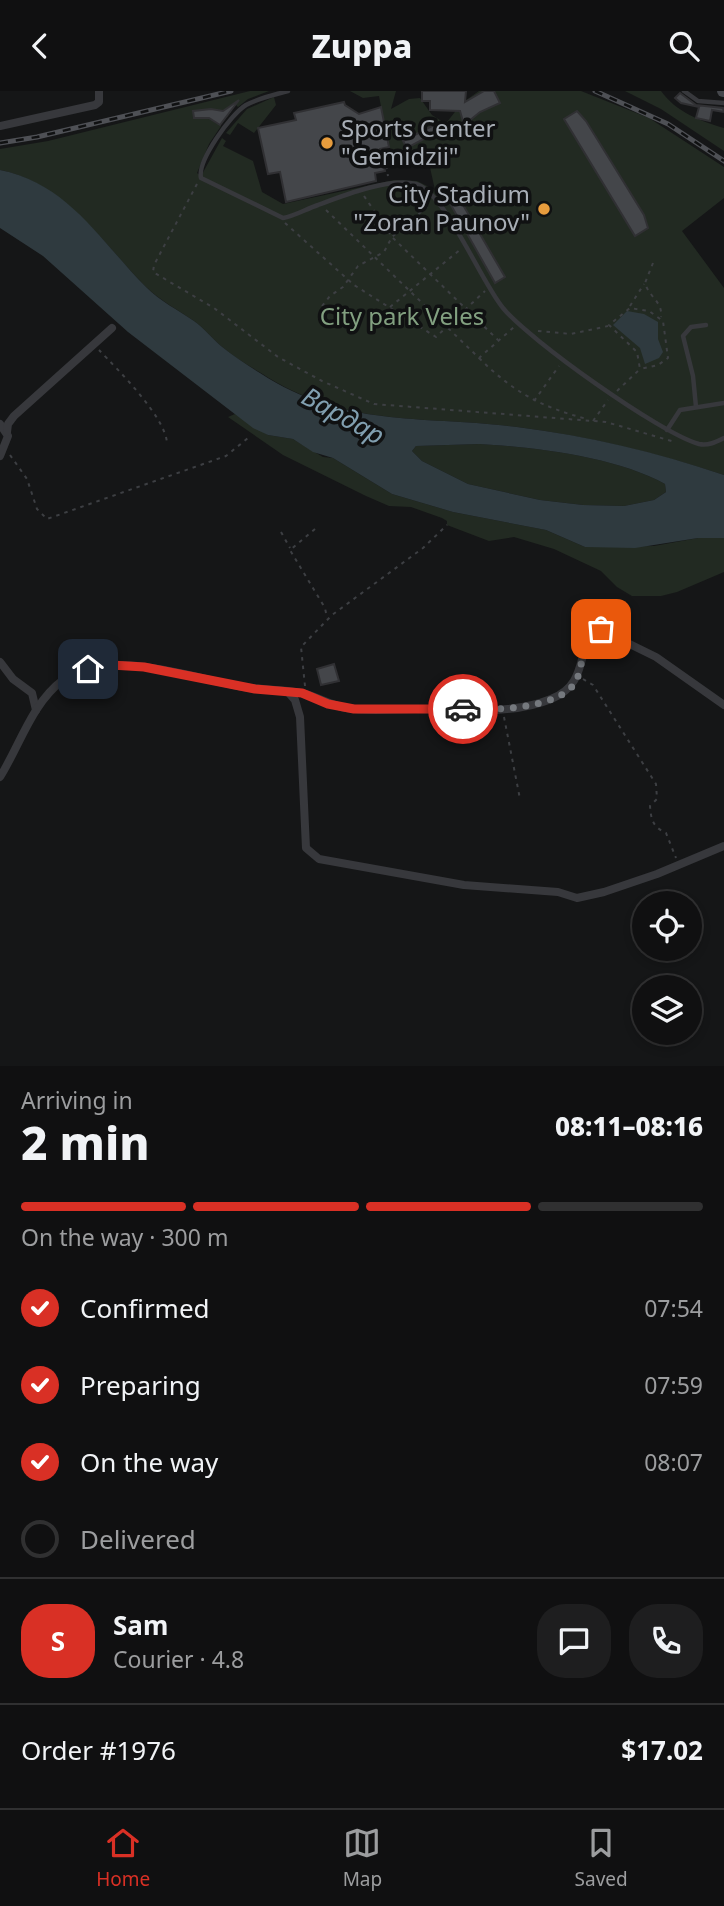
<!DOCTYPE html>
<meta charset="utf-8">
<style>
:root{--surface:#101011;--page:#1e1e1f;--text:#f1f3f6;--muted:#9c9d9f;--line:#303031;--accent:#d93025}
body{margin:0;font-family:"Noto Sans",sans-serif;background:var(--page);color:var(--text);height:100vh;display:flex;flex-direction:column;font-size:26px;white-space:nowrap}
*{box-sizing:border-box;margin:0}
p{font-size:23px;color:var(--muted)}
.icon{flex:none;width:38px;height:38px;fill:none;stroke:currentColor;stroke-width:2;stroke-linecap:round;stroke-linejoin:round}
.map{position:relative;height:975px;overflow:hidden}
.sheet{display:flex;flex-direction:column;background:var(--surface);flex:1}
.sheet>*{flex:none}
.tools{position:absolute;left:632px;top:800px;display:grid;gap:14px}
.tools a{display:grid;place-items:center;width:70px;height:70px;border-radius:50%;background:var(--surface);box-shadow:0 4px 10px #0003,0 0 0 2px var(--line);font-size:35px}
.pin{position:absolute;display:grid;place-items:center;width:60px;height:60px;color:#fff;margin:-30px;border-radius:14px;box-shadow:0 4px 10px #0006}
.courier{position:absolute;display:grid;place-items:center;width:70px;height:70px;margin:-35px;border:5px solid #d93025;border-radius:50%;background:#fff;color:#222;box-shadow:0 2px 9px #0007}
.overview em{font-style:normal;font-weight:800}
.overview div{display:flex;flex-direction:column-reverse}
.overview{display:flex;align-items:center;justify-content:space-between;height:119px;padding:0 21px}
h1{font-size:46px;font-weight:800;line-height:52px}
.bar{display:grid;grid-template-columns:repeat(4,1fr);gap:10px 7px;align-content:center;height:84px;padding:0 21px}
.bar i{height:9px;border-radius:5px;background:var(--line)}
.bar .selected{background:var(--accent)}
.bar p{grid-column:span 4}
.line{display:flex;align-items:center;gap:18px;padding:0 21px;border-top:2px solid var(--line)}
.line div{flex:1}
.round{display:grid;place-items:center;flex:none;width:74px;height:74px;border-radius:28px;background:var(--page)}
ol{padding:0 21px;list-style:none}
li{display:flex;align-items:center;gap:21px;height:77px}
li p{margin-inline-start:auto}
li .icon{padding:7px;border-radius:50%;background:var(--accent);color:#fff;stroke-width:4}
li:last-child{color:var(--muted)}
li i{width:38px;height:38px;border:4px solid var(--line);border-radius:50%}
header{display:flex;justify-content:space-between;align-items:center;height:91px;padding:0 21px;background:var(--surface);font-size:32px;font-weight:800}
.tabs{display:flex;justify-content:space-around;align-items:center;height:98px;border-top:2px solid var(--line);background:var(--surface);font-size:19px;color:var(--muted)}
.tabs a{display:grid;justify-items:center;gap:4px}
.tabs .selected{color:var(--accent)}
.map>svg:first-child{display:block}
.green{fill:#222a22}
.water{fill:#2f3a3f;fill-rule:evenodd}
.building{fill:#44464a;stroke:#303033;stroke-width:2}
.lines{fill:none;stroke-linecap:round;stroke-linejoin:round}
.path{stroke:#3d3f43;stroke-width:2;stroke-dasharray:3.5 5;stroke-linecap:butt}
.service{stroke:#37383c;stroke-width:4.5}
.minor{stroke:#37383c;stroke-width:8}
.secondary{stroke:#45474c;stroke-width:12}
.rail-casing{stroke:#4e5055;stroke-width:5}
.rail{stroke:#101112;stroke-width:2.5;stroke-dasharray:8;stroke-linecap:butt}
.done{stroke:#75797e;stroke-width:7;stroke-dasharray:0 12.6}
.route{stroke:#d93025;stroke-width:9}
.poi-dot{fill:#e79c3d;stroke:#101112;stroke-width:2.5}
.labels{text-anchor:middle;stroke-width:7;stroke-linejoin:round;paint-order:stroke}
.poi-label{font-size:24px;fill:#a8aeb6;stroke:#101112;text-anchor:start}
.park-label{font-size:24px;fill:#82a080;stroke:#101112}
.water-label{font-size:26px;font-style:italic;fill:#819fb0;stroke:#101112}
</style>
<header><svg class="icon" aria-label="back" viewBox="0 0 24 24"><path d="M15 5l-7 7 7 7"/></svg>Zuppa<svg class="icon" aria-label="search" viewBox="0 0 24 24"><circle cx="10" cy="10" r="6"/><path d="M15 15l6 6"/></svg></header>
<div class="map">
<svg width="724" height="975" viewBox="0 0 724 975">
<rect width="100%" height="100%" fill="#151617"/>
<g class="green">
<path d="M250,0H269L248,8L238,16L234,12L228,16L231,21L227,26L215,18L193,20L194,27H209L221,35L209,53L197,82L201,85L222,47L226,50L223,55L253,70L262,101L283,113L394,89L417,90L435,99L429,72L401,67L393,61L389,56L379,5L363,7L350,0H396L391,18L409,8L420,7L432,24L443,31H447L462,12L479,0H581L649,27L724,76V107L682,140L724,197V384C657,362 588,345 517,336C423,324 347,338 261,282C247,274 233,265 221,255C212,247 204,237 194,230C178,219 161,210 146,196C101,151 67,93 0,79V58L48,50Z"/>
<path d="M625,0H661C676,21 700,30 724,37V60L661,18Z"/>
<polygon points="274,6 276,14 254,42 238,32 230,44 226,42 247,18"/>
<polygon points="235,323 268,344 293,348 323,366 333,367 392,403 453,421 546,439 585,456 654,455 698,447 724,447 724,481 677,501 661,505 632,505 617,496 601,480 554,458 514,446 489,450 447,434 447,430 442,427 411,416 389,415 366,405 283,364 228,326"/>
<path d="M479,353C535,356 616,366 665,393L666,401L654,409L624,415L583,414L540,409L468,393L422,370L412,360L416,355Z"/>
</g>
<g class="water">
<path d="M0,79C69,93 100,150 146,196C160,210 178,219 194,230C204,237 212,247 221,255C233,265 247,274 260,282C346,338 423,324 517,336C588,345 656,361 724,384V447H698L635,457L585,456L546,439L453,421L392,403L333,367L313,361L293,348L268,344L253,337L128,241L43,165L0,137ZM479,353C535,356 616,366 665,393L666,401L654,409L624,415L583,414L540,409L468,393L422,370L412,360L416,355Z"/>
<polygon points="627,220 644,223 658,231 658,248 663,261 659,267 645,273 640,257 613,234"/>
</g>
<g class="building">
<polygon points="422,0 466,0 465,11 484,0 494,0 500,12 480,21 464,34 460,20 430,19 430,10 422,10"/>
<polygon points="680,2 696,14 723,17 724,21 712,19 710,30 696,27 699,16 681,12 675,7"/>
<polygon points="239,9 220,34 209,27 194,27 193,20 211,18 223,20"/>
<polygon points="344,11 345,14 359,23 381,16 389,56 380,58 385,80 375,82 376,90 286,111 280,81 268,83 258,37 296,29 294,22"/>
<polygon points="577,20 586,30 644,124 648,137 635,145 564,28"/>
<polygon points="434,34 437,41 407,57 403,50"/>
<polygon points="452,95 505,186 495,192 443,100"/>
<polygon points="334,573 339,590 321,594 317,578"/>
</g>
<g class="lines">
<g class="path">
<polyline points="383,58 388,85"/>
<polyline points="197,93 154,174 153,181 214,217 278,266 322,290 374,313 606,331 675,351"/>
<polyline points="364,105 392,146 498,249"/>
<polyline points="326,119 479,267 514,236"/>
<polyline points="285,132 354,194 436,246 485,200"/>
<path d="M653,172L645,192C649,206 663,211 661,226"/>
<polyline points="322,215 330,205 343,196 358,175 384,161 392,146 430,113"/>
<polyline points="630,215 644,193"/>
<polyline points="390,216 461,158"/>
<polyline points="538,240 571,243 608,235"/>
<path d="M99,259C117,278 168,328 167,354"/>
<path d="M479,267C513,301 541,316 587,328"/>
<polyline points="617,300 640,278 637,261 609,234 630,217 649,220 663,230 668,267 658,274 640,278"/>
<polyline points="534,310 559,275"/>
<polyline points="593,330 608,309"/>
<polyline points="10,364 27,388 37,418 47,428 226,365 248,347"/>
<polyline points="315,438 290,459 325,517 327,527"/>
<polyline points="281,441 290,457"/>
<path d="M583,588L593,594L656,693L657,708L650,715C651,729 653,736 666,742L676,767"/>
<polyline points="305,595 301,556 332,524 423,457 447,434"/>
<polyline points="504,626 520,708"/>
</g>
<g class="service">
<path d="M288,0C274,4 259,7 246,14C231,23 197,70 201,87L283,127C295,125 306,118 318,114C342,105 390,86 416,93C445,101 481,191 503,217C528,248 661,343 699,353C708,355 716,351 724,347"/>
<polyline points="684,0 698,10 724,12"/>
<polyline points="696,316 693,285 683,245 691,236 706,234"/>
<polyline points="667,339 680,319 724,312"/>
</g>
<g class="minor">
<polyline points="0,35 95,14 99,11 99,0"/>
<polyline points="0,333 8,345 0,365"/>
<polyline points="7,341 8,333 14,325 112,237"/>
<polyline points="0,571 13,588 32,602 36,619"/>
<polyline points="288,601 295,609 300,626 306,757 319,768 464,794 558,801 577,807 604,801 657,783 724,755"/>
<path d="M0,686C20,654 32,612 63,589C109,556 192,587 243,596C262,599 282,598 301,602C316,605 330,614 346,617C369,621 392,618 415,618C458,618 510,625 551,608C592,592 574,552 599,538L656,566L724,614"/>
</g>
<polyline class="secondary" points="723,0 724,0"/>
<g class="rail-casing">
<g id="rail">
<polyline points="595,0 668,33 724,70"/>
<polyline points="0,52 37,46 231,0"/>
</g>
</g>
<use href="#rail" class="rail"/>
</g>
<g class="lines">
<path class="done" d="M463,618C492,619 560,619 576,590C584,575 581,542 601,538"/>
<polyline class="route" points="88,578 111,574 144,576 255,598 302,602 328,613 354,618 463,618"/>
</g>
<g class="poi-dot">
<circle cx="327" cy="52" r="7"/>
<circle cx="544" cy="118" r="7"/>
</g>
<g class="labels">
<g class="poi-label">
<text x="341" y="46">Sports Center<tspan x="341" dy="28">"Gemidzii"</tspan></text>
<text x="530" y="112" text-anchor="end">City Stadium<tspan x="530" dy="28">"Zoran Paunov"</tspan></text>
</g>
<g class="park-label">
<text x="402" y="234">City park Veles</text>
</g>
<g class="water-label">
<text transform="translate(343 325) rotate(29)" y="9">Вардар</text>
</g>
</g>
</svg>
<div class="tools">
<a><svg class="icon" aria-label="locate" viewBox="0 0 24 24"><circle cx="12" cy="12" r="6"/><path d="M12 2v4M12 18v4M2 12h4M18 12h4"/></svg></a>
<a><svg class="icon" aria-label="layers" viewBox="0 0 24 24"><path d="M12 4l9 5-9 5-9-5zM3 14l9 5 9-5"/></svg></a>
</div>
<div class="pin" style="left:601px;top:538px;background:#ea580c"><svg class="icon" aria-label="bag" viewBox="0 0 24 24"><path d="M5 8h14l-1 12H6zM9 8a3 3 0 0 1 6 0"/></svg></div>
<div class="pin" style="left:88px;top:578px;background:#1f2937"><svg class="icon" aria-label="home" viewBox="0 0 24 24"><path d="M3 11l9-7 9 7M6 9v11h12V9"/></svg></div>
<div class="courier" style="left:463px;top:618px"><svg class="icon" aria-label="car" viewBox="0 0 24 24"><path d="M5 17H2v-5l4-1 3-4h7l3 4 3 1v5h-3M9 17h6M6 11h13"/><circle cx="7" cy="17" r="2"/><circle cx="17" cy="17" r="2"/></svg></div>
</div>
<section class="sheet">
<div class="overview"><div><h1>2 min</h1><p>Arriving in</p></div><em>08:11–08:16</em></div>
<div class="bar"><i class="selected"></i><i class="selected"></i><i class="selected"></i><i></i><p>On the way · 300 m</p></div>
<ol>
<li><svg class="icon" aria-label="check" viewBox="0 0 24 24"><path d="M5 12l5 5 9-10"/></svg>Confirmed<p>07:54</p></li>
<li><svg class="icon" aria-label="check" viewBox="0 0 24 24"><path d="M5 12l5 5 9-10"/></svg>Preparing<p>07:59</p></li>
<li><svg class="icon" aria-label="check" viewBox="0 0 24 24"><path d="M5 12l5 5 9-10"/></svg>On the way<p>08:07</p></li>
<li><i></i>Delivered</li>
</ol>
<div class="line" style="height:126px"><b class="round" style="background:var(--accent);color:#fff">S</b><div><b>Sam</b><p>Courier · 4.8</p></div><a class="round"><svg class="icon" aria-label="chat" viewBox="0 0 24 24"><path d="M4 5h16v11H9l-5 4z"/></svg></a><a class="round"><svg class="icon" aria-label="phone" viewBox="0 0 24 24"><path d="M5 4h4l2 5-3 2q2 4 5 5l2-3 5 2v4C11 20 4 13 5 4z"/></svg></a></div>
<div class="line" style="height:91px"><div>Order #1976</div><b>$17.02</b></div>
</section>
<nav class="tabs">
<a class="selected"><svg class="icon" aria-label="home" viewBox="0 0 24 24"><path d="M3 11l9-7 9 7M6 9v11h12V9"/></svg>Home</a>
<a><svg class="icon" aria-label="map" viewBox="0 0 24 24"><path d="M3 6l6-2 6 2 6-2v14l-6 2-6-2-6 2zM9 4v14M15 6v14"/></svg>Map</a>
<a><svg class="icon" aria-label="saved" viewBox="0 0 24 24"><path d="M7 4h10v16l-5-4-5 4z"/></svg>Saved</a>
</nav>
